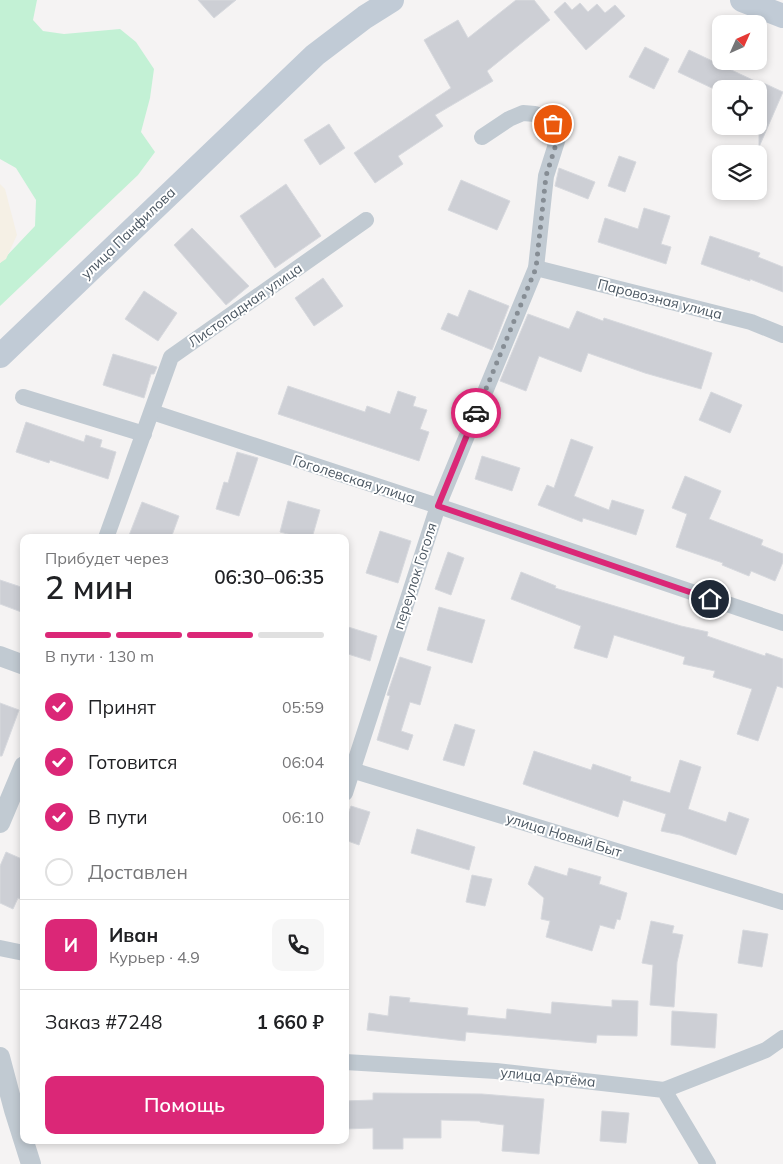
<!DOCTYPE html>
<html lang="ru">
<meta charset="utf-8">
<style>
:root{--surface:#fff;--page:#f6f6f6;--text:#202124;--muted:#757577;--line:#e0e0e0;--accent:#db2777}
body{margin:0;font-family:Mulish,sans-serif;background:var(--page);color:var(--text);height:100vh;display:flex;flex-direction:column;font-size:19px;white-space:nowrap}
*{box-sizing:border-box;margin:0}
p{font-size:16px;color:var(--muted)}
.icon{flex:none;width:28px;height:28px;fill:none;stroke:currentColor;stroke-width:2;stroke-linecap:round;stroke-linejoin:round}
.map{position:relative;flex:1;overflow:hidden}
.side{position:absolute;left:20px;top:534px;width:329px;height:610px;display:flex;flex-direction:column;background:var(--surface);border-radius:10px;box-shadow:0 2px 8px #0003}
.side>*{flex:none}
.needle{width:32px;rotate:45deg}
.controls{position:absolute;left:712px;top:15px;display:grid;gap:10px}
.controls a{display:grid;place-items:center;width:55px;height:55px;border-radius:10px;background:var(--surface);box-shadow:0 2px 8px #0003;font-size:25px}
.pin{position:absolute;display:grid;place-items:center;width:42px;height:42px;color:#fff;margin:-21px;border:2px solid #fff;border-radius:50%;box-shadow:0 1px 5px #0007}
.courier{position:absolute;display:grid;place-items:center;width:50px;height:50px;margin:-25px;border:4px solid #db2777;border-radius:50%;background:#fff;color:#222;box-shadow:0 1px 6px #0007}
.overview em{font-style:normal;font-weight:600}
.overview div{display:flex;flex-direction:column-reverse}
.overview{display:flex;align-items:center;justify-content:space-between;height:85px;padding:0 25px}
h1{font-size:32px;font-weight:600;line-height:38px}
.bar{display:grid;grid-template-columns:repeat(4,1fr);gap:8px 5px;align-content:center;height:60px;padding:0 25px}
.bar i{height:6px;border-radius:4px;background:var(--line)}
.bar .selected{background:var(--accent)}
.bar p{grid-column:span 4}
.line{display:flex;align-items:center;gap:12px;padding:0 25px;border-top:1px solid var(--line)}
.line div{flex:1}
.round{display:grid;place-items:center;flex:none;width:52px;height:52px;border-radius:10px;background:var(--page)}
ol{padding:0 25px;list-style:none}
li{display:flex;align-items:center;gap:15px;height:55px}
li p{margin-inline-start:auto}
li .icon{padding:5px;border-radius:50%;background:var(--accent);color:#fff;stroke-width:4}
li:last-child{color:var(--muted)}
li i{width:28px;height:28px;border:2px solid var(--line);border-radius:50%}
.cta{display:flex;gap:10px;margin-top:auto;padding:10px 25px}
.cta a{flex:1;height:58px;border-radius:10px;background:var(--accent);color:#fff;font-size:20px;font-weight:600;line-height:58px;text-align:center}
.map>svg:first-child{display:block}
.green{fill:#c3f1d5}
.sand{fill:#f5f0e5}
.building{fill:#cdcfd5;stroke:#d7d9de}
.lines{fill:none;stroke-linecap:round;stroke-linejoin:round}
.minor{stroke:#c1cad2;stroke-width:16}
.tertiary{stroke:#c1cad2;stroke-width:20}
.secondary{stroke:#c1cbd6;stroke-width:24}
.done{stroke:#868d94;stroke-width:5;stroke-dasharray:0 9}
.route{stroke:#db2777;stroke-width:6}
.labels{text-anchor:middle;stroke-width:4;stroke-linejoin:round;paint-order:stroke}
.street-label{font-size:14px;fill:#4a5661;stroke:#fff}
</style>
<div class="map">
<svg width="783" height="1164" viewBox="0 0 783 1164">
<rect width="100%" height="100%" fill="#f5f3f3"/>
<polygon class="green" points="0,0 37,0 33,20 43,31 64,34 120,29 136,42 154,69 150,98 141,132 155,152 138,175 0,306 0,263 35,226 36,200 16,168 0,159"/>
<polygon class="sand" points="0,184 5,189 17,235 6,259 0,263"/>
<g class="building">
<polygon points="198,0 236,0 214,18"/>
<polygon points="516,0 534,0 550,20 487,71 493,81 435,115 443,126 398,156 403,164 375,183 354,153 451,88 424,40 458,20 468,38"/>
<polygon points="565,2 572,10 580,3 588,12 597,4 605,13 615,5 625,16 586,50 554,12"/>
<polygon points="645,47 669,59 654,89 629,77"/>
<polygon points="689,50 759,83 759,81 783,92 759,147 759,89 714,89 678,72"/>
<polygon points="329,124 345,148 320,165 304,140"/>
<polygon points="619,156 636,162 625,192 608,186"/>
<polygon points="559,168 595,182 588,199 555,186"/>
<polygon points="461,180 510,201 497,230 448,210"/>
<polygon points="286,184 321,236 275,268 240,216"/>
<polygon points="644,208 670,216 661,244 671,247 666,264 598,242 605,218 638,229"/>
<polygon points="192,228 249,286 226,305 174,245"/>
<polygon points="710,236 760,253 758,257 783,267 783,292 750,279 750,281 701,264"/>
<polygon points="323,278 343,306 314,326 295,298"/>
<polygon points="469,290 509,306 492,350 441,329 448,313 458,317"/>
<polygon points="144,291 177,313 158,341 125,319"/>
<polygon points="577,311 603,321 604,318 712,353 701,389 645,373 588,353 581,372 539,356 526,391 500,381 528,314 569,329"/>
<polygon points="113,354 157,367 154,374 151,374 144,398 103,385"/>
<polygon points="288,386 365,412 367,406 390,414 398,391 416,397 413,406 427,410 420,429 429,432 419,461 278,414"/>
<polygon points="711,392 742,405 730,433 699,420"/>
<polygon points="26,422 84,442 86,435 102,440 100,447 116,452 108,479 50,460 49,463 16,452"/>
<polygon points="571,439 593,447 574,496 609,510 612,500 644,510 636,535 583,518 582,522 538,505 547,485 554,488"/>
<polygon points="237,452 258,458 239,516 216,509 224,482 228,483"/>
<polygon points="482,456 520,468 512,491 475,479"/>
<polygon points="685,476 721,491 709,519 763,540 761,545 783,554 783,562 775,581 751,571 749,576 722,565 723,563 676,547 687,514 672,508"/>
<polygon points="288,501 320,510 312,538 303,538 280,532"/>
<polygon points="142,502 179,516 171,538 128,538"/>
<polygon points="380,531 411,541 398,583 366,573"/>
<polygon points="448,552 464,558 451,595 435,589"/>
<polygon points="521,572 556,586 555,588 681,626 708,632 707,636 765,656 766,653 783,659 783,688 777,686 758,741 737,734 752,689 713,677 715,671 683,664 685,657 614,635 607,658 574,648 581,626 511,599"/>
<polygon points="0,580 24,588 24,613 0,604"/>
<polygon points="439,607 485,620 472,663 427,650"/>
<polygon points="345,626 377,636 370,661 345,653"/>
<polygon points="400,657 431,667 420,705 410,702 401,731 413,735 408,750 377,740 390,696 387,695"/>
<polygon points="0,703 19,710 2,756 0,756"/>
<polygon points="455,724 475,730 464,766 443,760"/>
<polygon points="534,751 591,770 593,764 631,777 630,781 670,793 680,760 701,767 688,809 726,822 729,812 749,819 736,855 680,835 661,831 666,814 623,800 618,817 523,784"/>
<polygon points="351,806 370,812 359,845 345,840 345,822"/>
<polygon points="417,829 475,847 469,870 411,853"/>
<polygon points="6,852 24,860 24,901 18,898 13,909 0,903 0,866"/>
<polygon points="535,866 567,876 569,868 601,877 599,884 627,893 620,920 617,919 614,929 600,925 592,951 546,937 550,921 541,919 544,898 528,884"/>
<polygon points="472,875 492,879 485,906 466,902"/>
<polygon points="651,921 674,926 672,933 683,935 677,962 674,1007 650,1005 653,965 642,963"/>
<polygon points="743,930 768,934 762,967 738,963"/>
<polygon points="390,996 410,998 409,1002 468,1008 467,1015 506,1019 507,1009 551,1014 552,1002 612,1007 612,1000 638,1001 637,1036 597,1035 596,1043 466,1032 465,1041 367,1030 369,1013 388,1016"/>
<polygon points="672,1011 717,1014 715,1048 671,1045"/>
<polygon points="373,1093 482,1094 544,1099 539,1154 502,1151 504,1125 480,1122 480,1121 441,1120 441,1138 403,1138 403,1149 373,1149 373,1128 345,1129 345,1101 373,1100"/>
<polygon points="602,1111 629,1113 626,1143 600,1141"/>
</g>
<g class="lines">
<g class="minor">
<polyline points="536,268 751,322 783,335"/>
<polyline points="23,397 144,434"/>
<polyline points="152,412 438,506 783,623"/>
<polyline points="106,538 171,357 366,220"/>
<polyline points="345,768 783,902"/>
<polyline points="345,793 438,506 536,268 546,176 558,138 553,124 545,118 535,114 523,113 509,119 482,137"/>
<polyline points="0,948 24,953"/>
<polyline points="345,1062 496,1071 664,1090 708,1164"/>
<polyline points="664,1090 766,1050 783,1038"/>
</g>
<g class="tertiary">
<polyline points="0,656 24,665"/>
<polyline points="0,823 24,766"/>
<polyline points="0,1057 14,1110 31,1164"/>
</g>
<g class="secondary">
<polyline points="742,0 783,16"/>
<polyline points="0,356 315,55 365,17 392,0"/>
</g>
</g>
<g class="lines">
<polyline class="done" points="476,413 536,268 546,176 558,138 553,124"/>
<polyline class="route" points="476,413 438,506 710,599"/>
</g>
<g class="labels">
<g class="street-label">
<text transform="translate(128 233) rotate(-44)" y="5">улица Панфилова</text>
<text transform="translate(660 299) rotate(14)" y="5">Паровозная улица</text>
<text transform="translate(245 305) rotate(-35)" y="5">Листопадная улица</text>
<text transform="translate(354 479) rotate(18)" y="5">Гоголевская улица</text>
<text transform="translate(415 576) rotate(-72)" y="5">переулок Гоголя</text>
<text transform="translate(564 835) rotate(17)" y="5">улица Новый Быт</text>
<text transform="translate(548 1077) rotate(6)" y="5">улица Артёма</text>
</g>
</g>
</svg>
<div class="controls">
<a><svg class="needle" viewBox="-14 -14 28 28"><path d="M0-13l5 13h-10z" fill="#e53935"/><path d="M0 13l5-13h-10z" fill="#757577"/></svg></a>
<a><svg class="icon" aria-label="locate" viewBox="0 0 24 24"><circle cx="12" cy="12" r="6"/><path d="M12 2v4M12 18v4M2 12h4M18 12h4"/></svg></a>
<a><svg class="icon" aria-label="layers" viewBox="0 0 24 24"><path d="M12 4l9 5-9 5-9-5zM3 14l9 5 9-5"/></svg></a>
</div>
<div class="pin" style="left:553px;top:124px;background:#ea580c"><svg class="icon" aria-label="bag" viewBox="0 0 24 24"><path d="M5 8h14l-1 12H6zM9 8a3 3 0 0 1 6 0"/></svg></div>
<div class="pin" style="left:710px;top:599px;background:#1f2937"><svg class="icon" aria-label="home" viewBox="0 0 24 24"><path d="M3 11l9-7 9 7M6 9v11h12V9"/></svg></div>
<div class="courier" style="left:476px;top:413px"><svg class="icon" aria-label="car" viewBox="0 0 24 24"><path d="M5 17H2v-5l4-1 3-4h7l3 4 3 1v5h-3M9 17h6M6 11h13"/><circle cx="7" cy="17" r="2"/><circle cx="17" cy="17" r="2"/></svg></div>
<section class="side">
<div class="overview"><div><h1>2 мин</h1><p>Прибудет через</p></div><em>06:30–06:35</em></div>
<div class="bar"><i class="selected"></i><i class="selected"></i><i class="selected"></i><i></i><p>В пути · 130 m</p></div>
<ol>
<li><svg class="icon" aria-label="check" viewBox="0 0 24 24"><path d="M5 12l5 5 9-10"/></svg>Принят<p>05:59</p></li>
<li><svg class="icon" aria-label="check" viewBox="0 0 24 24"><path d="M5 12l5 5 9-10"/></svg>Готовится<p>06:04</p></li>
<li><svg class="icon" aria-label="check" viewBox="0 0 24 24"><path d="M5 12l5 5 9-10"/></svg>В пути<p>06:10</p></li>
<li><i></i>Доставлен</li>
</ol>
<div class="line" style="height:90px"><b class="round" style="background:var(--accent);color:#fff">И</b><div><b>Иван</b><p>Курьер · 4.9</p></div><a class="round"><svg class="icon" aria-label="phone" viewBox="0 0 24 24"><path d="M5 4h4l2 5-3 2q2 4 5 5l2-3 5 2v4C11 20 4 13 5 4z"/></svg></a></div>
<div class="line" style="height:65px"><div>Заказ #7248</div><b>1 660 ₽</b></div>
<div class="cta"><a>Помощь</a></div>
</section>
</div>
